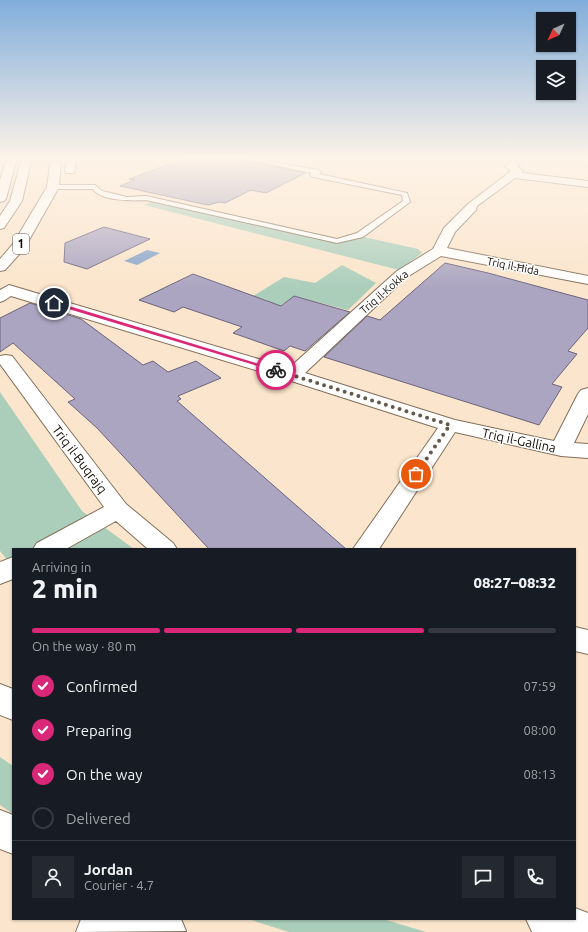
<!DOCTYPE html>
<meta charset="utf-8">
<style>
:root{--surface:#171b24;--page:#242831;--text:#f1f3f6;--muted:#9ea1a6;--line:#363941;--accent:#db2777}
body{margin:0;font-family:Ubuntu,sans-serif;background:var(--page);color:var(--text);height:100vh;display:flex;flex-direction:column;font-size:15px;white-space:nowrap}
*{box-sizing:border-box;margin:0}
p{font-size:13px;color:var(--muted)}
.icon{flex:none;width:22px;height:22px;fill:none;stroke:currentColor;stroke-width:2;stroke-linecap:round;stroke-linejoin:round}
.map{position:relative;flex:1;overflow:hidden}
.details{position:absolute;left:12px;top:548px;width:564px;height:372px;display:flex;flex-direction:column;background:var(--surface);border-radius:0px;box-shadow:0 1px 3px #0004}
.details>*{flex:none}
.needle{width:26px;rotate:226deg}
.buttons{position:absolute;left:536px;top:12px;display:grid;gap:8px}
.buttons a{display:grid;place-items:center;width:40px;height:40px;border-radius:0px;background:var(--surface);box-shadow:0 1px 3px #0004;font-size:20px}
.pin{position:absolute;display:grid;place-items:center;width:34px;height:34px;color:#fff;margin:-17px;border:2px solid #fff;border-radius:50%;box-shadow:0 1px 4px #0007}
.courier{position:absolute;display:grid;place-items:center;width:40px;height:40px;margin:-20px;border:3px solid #db2777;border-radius:50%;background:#fff;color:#222;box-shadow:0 1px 5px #0007}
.head em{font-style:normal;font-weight:800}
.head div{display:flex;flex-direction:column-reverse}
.head{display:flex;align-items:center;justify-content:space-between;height:68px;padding:0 20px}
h1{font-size:26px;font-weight:800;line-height:30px}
.bar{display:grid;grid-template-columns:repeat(4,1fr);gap:6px 4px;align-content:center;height:48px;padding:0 20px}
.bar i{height:5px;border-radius:3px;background:var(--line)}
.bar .selected{background:var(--accent)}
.bar p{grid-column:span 4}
.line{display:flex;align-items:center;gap:10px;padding:0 20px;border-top:1px solid var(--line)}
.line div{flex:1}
.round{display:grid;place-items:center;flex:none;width:42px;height:42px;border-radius:0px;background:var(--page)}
ol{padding:0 20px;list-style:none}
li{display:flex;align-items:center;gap:12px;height:44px}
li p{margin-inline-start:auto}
li .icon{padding:4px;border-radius:50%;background:var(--accent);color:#fff;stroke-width:4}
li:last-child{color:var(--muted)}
li i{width:22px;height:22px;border:2px solid var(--line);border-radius:50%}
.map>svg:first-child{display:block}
.green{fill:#abcebb}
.water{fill:#88a3c8}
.building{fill:#aba5c1;stroke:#6a647e}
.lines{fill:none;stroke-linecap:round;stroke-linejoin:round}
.lane-casing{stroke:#836f59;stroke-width:2}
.street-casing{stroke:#836f59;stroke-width:2}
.primary-casing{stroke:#836f59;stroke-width:2}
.highway-casing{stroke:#836f59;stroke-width:2}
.lane{fill:#fff;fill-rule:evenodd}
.street{fill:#fff;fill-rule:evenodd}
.primary{fill:#fff;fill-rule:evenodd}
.highway{fill:#fff;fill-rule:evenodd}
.route{fill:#db2777}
.done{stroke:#64584a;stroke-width:4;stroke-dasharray:0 7.2}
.labels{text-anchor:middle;stroke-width:3;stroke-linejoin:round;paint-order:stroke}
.far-street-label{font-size:11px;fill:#130c04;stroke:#fff}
.shield{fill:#fff;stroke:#5a554f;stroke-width:1}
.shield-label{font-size:12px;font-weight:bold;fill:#130c04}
.street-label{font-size:13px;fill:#130c04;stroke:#fff}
</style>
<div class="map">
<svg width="588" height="932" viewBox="0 0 588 932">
<rect width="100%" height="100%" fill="#fbe5cc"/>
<g class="green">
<polygon points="154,201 342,242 364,237 418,249 422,253 399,270 144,205"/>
<polygon points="342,265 376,283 348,310 294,296 273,311 267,300 253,296 284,277 315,283"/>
<polygon points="0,392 82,511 134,549 13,549 13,563 8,561 0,551"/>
<polygon points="0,757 13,766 13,814 0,805"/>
<polygon points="248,919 383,919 426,932 289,932"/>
</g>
<polygon class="water" points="147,250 160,253 137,265 124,261"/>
<g class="building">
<polygon points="186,158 232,158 305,173 266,193 251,190 225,203 219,202 208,205 120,186 135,180 129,179"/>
<polygon points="104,227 150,239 87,269 64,262 65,243"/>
<polygon points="445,263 488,273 588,300 588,328 568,351 577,354 552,384 562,387 539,425 324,357 367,316 380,320"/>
<polygon points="193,274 281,306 294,296 350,312 305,351 290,346 284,351 233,333 242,327 183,307 174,312 139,300"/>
<polygon points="30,303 81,319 143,365 153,361 168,372 196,361 221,378 178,396 181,399 177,401 346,549 209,549 97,428 68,402 75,399 13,343 0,352 0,318"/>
</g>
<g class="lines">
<g class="lane-casing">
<path id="lane" d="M242,158H252L318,170L321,172L319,174L407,193L410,202L363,237L337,243L146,200C133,201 100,201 93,189H53L50,187L53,185H95L102,191L127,197L146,196L337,239L357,233L403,201L402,195L313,177L310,175L312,173Z"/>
</g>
<g class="street-casing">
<g id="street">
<polygon points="7,158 17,158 6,199 4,201 0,202 0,180"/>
<polygon points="67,158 77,158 74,173 66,173 65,171"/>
<polygon points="516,158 527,158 517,166 523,171 522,173 588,181 588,187 515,178 477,206 476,210 455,232 447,248 588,276 588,284 441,256 407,277 305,373 455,420 554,441 578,394 581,390 588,388 588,414 574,443 588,444 588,458 561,456 455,432 379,549 353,549 438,428 285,379 11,296 5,300 0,302 0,290 9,285 289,368 397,271 433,249 444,228 468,204 511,171 505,166"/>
<polygon points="6,355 12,356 126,504 173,543 177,549 148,549 116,521 66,549 33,549 37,543 104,507 0,364 0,356"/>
<polygon points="13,557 13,579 0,584 0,562"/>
<polygon points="575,627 588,630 588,654 575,651"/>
<polygon points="0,684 13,689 13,720 0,715"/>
<polygon points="575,908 588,913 588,932 532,932 526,919 575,919"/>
</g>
</g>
<g class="primary-casing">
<g id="primary">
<polygon points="0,810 13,815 13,854 0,849"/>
<polygon points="81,919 181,919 186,931 76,932"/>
</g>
</g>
<g class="highway-casing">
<g id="highway">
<polygon points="22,158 32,158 22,201 4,228 0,229 0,216 10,201"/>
<polygon points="51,158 61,158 59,187 24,249 5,270 0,271 0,259 13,244 47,187"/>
</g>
</g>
<use href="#lane" class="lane"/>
<use href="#street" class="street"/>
<use href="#primary" class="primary"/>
<use href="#highway" class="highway"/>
</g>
<linearGradient id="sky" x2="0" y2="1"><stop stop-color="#81addb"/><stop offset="0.55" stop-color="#fdf3e8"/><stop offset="1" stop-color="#fdf3e8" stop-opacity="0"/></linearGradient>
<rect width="588" height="288" fill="url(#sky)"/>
<polygon class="route" points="52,302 56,302 279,370 274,371 52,304"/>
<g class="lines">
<polyline class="done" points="276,370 450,425 416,474"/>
</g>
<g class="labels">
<g class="far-street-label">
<text transform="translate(513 266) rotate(11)" y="4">Triq il-Ħida</text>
<text transform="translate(384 292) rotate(-41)" y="4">Triq il-Kokka</text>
</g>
<rect class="shield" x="13" y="234" width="16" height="20" rx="3"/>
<g class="shield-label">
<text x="21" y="248">1</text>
</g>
<g class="street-label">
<text transform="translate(519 440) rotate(12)" y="5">Triq il-Gallina</text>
<text transform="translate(80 459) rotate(53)" y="5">Triq il-Buqrajq</text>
</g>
</g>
</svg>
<div class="buttons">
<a><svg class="needle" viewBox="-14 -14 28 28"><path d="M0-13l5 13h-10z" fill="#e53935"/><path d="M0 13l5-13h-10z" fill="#9ea1a6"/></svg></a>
<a><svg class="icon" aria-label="layers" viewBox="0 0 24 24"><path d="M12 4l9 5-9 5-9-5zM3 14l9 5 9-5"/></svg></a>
</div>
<div class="pin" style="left:416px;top:474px;background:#ea580c"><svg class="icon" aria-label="bag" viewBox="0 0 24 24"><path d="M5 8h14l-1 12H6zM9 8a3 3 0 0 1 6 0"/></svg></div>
<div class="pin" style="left:54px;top:303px;background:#1f2937"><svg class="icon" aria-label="home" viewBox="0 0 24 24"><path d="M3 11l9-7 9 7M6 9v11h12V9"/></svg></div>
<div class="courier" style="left:276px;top:370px"><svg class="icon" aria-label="bike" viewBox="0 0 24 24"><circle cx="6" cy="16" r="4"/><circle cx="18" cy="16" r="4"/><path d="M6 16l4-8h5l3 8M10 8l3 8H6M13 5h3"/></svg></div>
<section class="details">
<div class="head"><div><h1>2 min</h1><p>Arriving in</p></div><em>08:27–08:32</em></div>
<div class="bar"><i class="selected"></i><i class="selected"></i><i class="selected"></i><i></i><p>On the way · 80 m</p></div>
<ol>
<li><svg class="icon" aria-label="check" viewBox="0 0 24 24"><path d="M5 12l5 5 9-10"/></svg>Confirmed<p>07:59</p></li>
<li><svg class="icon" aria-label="check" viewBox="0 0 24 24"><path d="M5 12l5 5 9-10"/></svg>Preparing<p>08:00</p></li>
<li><svg class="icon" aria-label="check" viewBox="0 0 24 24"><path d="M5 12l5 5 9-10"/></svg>On the way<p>08:13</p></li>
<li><i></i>Delivered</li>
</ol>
<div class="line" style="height:72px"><a class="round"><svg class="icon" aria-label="person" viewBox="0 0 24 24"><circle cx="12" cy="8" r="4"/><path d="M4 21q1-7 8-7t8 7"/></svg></a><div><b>Jordan</b><p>Courier · 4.7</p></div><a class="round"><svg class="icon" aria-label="chat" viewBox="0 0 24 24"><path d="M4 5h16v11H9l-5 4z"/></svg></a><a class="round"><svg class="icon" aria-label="phone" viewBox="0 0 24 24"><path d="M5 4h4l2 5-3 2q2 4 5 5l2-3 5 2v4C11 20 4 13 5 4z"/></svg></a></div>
</section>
</div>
